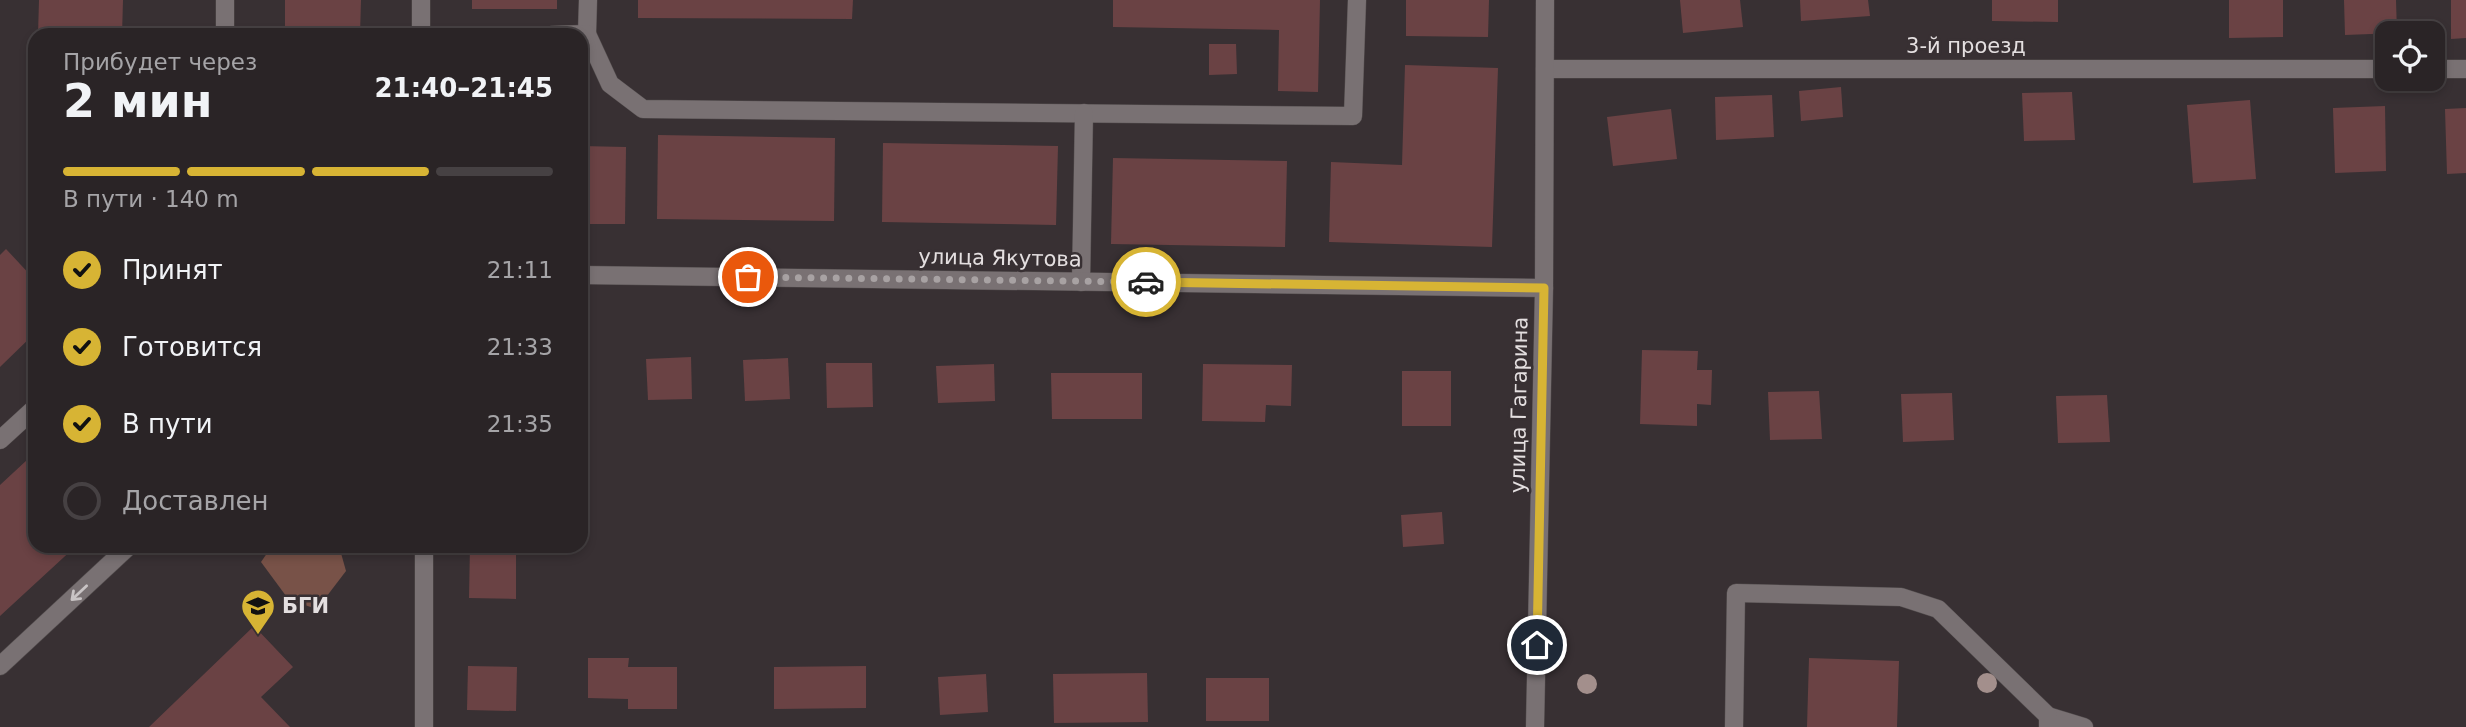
<!DOCTYPE html>
<html lang="ru">
<meta charset="utf-8">
<style>
:root{--surface:#2a2426;--page:#322c2e;--text:#f1f3f6;--muted:#a5a4a7;--line:#464143;--accent:#d7b434}
body{margin:0;font-family:"DejaVu Sans",sans-serif;background:var(--page);color:var(--text);height:100vh;display:flex;flex-direction:column;font-size:26px;white-space:nowrap}
*{box-sizing:border-box;margin:0}
p{font-size:23px;color:var(--muted)}
.icon{flex:none;width:38px;height:38px;fill:none;stroke:currentColor;stroke-width:2;stroke-linecap:round;stroke-linejoin:round}
.map{position:relative;flex:1;overflow:hidden}
.panel{position:absolute;left:28px;top:28px;width:560px;height:525px;display:flex;flex-direction:column;background:var(--surface);border-radius:21px;box-shadow:0 4px 10px #0003,0 0 0 2px var(--line)}
.panel>*{flex:none}
.tools{position:absolute;left:2375px;top:21px;display:grid;gap:14px}
.tools a{display:grid;place-items:center;width:70px;height:70px;border-radius:14px;background:var(--surface);box-shadow:0 4px 10px #0003,0 0 0 2px var(--line);font-size:35px}
.pin{position:absolute;display:grid;place-items:center;width:60px;height:60px;color:#fff;margin:-30px;border:4px solid #fff;border-radius:50%;box-shadow:0 2px 7px #0007}
.courier{position:absolute;display:grid;place-items:center;width:70px;height:70px;margin:-35px;border:5px solid #d7b434;border-radius:50%;background:#fff;color:#222;box-shadow:0 2px 9px #0007}
.headline em{font-style:normal;font-weight:700}
.headline div{display:flex;flex-direction:column-reverse}
.headline{display:flex;align-items:center;justify-content:space-between;height:119px;padding:0 35px}
h1{font-size:46px;font-weight:700;line-height:52px}
.bar{display:grid;grid-template-columns:repeat(4,1fr);gap:10px 7px;align-content:center;height:84px;padding:0 35px}
.bar i{height:9px;border-radius:5px;background:var(--line)}
.bar .selected{background:var(--accent)}
.bar p{grid-column:span 4}
ol{padding:0 35px;list-style:none}
li{display:flex;align-items:center;gap:21px;height:77px}
li p{margin-inline-start:auto}
li .icon{padding:7px;border-radius:50%;background:var(--accent);color:#111;stroke-width:4}
li:last-child{color:var(--muted)}
li i{width:38px;height:38px;border:4px solid var(--line);border-radius:50%}
.map>svg:first-child{display:block}
.forest{fill:#785248}
.building{fill:#6a4244}
.lines{fill:none;stroke-linecap:round;stroke-linejoin:round}
.lane-casing{stroke:#524c4d;stroke-width:19}
.street-casing{stroke:#524c4d;stroke-width:19}
.lane{stroke:#797173;stroke-width:18}
.street{stroke:#797173;stroke-width:18}
.tree{fill:#a38f8c}
.oneway{stroke:#c9c4c5}
.done{stroke:#a8a2a3;stroke-width:7;stroke-dasharray:0 12.6}
.route{stroke:#d7b434;stroke-width:9}
.labels{text-anchor:middle;stroke-width:5;stroke-linejoin:round;paint-order:stroke}
.street-label{font-size:21px;fill:#e4dfe0;stroke:#383033}
.poi-label{font-size:21px;font-weight:bold;fill:#e4dfe0;stroke:#383033;text-anchor:start}
</style>
<div class="map">
<svg width="2466" height="727" viewBox="0 0 2466 727">
<rect width="100%" height="100%" fill="#383033"/>
<polygon class="forest" points="272,546 339,546 346,571 317,609 289,600 261,562"/>
<g class="building">
<polygon points="39,0 123,0 122,35 38,35"/>
<polygon points="285,0 361,0 360,35 285,35"/>
<rect x="472" y="0" width="85" height="9"/>
<polygon points="638,0 853,0 852,19 638,18"/>
<polygon points="1113,0 1320,0 1318,92 1278,91 1279,30 1113,27"/>
<polygon points="1406,0 1489,0 1488,37 1406,36"/>
<polygon points="1680,0 1740,0 1743,27 1683,33"/>
<polygon points="1800,0 1868,0 1870,16 1801,21"/>
<polygon points="1992,0 2058,0 2058,22 1992,21"/>
<polygon points="2229,0 2283,0 2283,37 2229,38"/>
<polygon points="2344,0 2396,0 2397,33 2345,35"/>
<polygon points="2451,0 2466,0 2466,38 2451,39"/>
<polygon points="1209,44 1236,44 1237,74 1209,75"/>
<polygon points="1405,65 1498,68 1492,247 1329,242 1331,162 1402,165"/>
<polygon points="1841,87 1843,117 1801,121 1799,91"/>
<polygon points="2072,92 2075,140 2024,141 2022,93"/>
<polygon points="1772,95 1774,137 1716,140 1715,97"/>
<polygon points="2250,100 2256,179 2193,183 2187,105"/>
<polygon points="2385,106 2386,171 2335,173 2333,108"/>
<polygon points="2466,108 2466,173 2447,174 2445,109"/>
<polygon points="1671,109 1677,159 1613,166 1607,117"/>
<polygon points="658,135 835,138 834,221 657,219"/>
<polygon points="883,143 1058,146 1056,225 882,222"/>
<polygon points="581,146 626,147 625,224 581,224"/>
<polygon points="1113,158 1287,161 1285,247 1111,244"/>
<polygon points="6,249 35,280 35,333 0,367 0,255"/>
<polygon points="1642,350 1698,351 1697,370 1712,370 1711,405 1697,404 1697,426 1640,424"/>
<polygon points="691,357 692,399 648,400 646,359"/>
<polygon points="788,358 790,399 745,401 743,360"/>
<polygon points="826,363 872,363 873,407 827,408"/>
<polygon points="994,364 995,401 938,403 936,366"/>
<polygon points="1203,364 1292,365 1291,406 1266,405 1265,422 1202,421"/>
<rect x="1402" y="371" width="49" height="55"/>
<polygon points="1051,373 1142,373 1142,419 1052,419"/>
<polygon points="1819,391 1822,439 1770,440 1768,392"/>
<polygon points="1952,393 1954,440 1903,442 1901,394"/>
<polygon points="2107,395 2110,442 2058,443 2056,396"/>
<polygon points="27,460 35,469 35,546 76,546 0,616 0,485"/>
<polygon points="1442,512 1444,544 1403,547 1401,515"/>
<polygon points="470,546 516,546 516,599 469,598"/>
<polygon points="254,626 293,667 261,697 290,727 149,727"/>
<polygon points="588,658 629,658 628,667 677,667 677,709 628,709 628,699 588,698"/>
<polygon points="1809,658 1899,661 1897,727 1807,727"/>
<polygon points="468,666 517,667 516,711 467,710"/>
<polygon points="866,666 866,708 774,709 774,667"/>
<polygon points="1147,673 1148,722 1054,723 1053,674"/>
<polygon points="986,674 988,712 940,715 938,677"/>
<rect x="1206" y="678" width="63" height="43"/>
</g>
<g class="lines">
<g class="lane-casing">
<g id="lane">
<polyline points="225,0 225,35"/>
<polyline points="587,34 588,0"/>
<polyline points="552,35 587,34 610,84 643,109 1353,116 1357,0"/>
<polyline points="1081,282 1084,113"/>
<polyline points="0,440 35,408"/>
<polyline points="2048,716 2084,727"/>
<polyline points="1734,727 1736,593 1901,597 1938,609 2048,716 2048,727"/>
</g>
</g>
<g class="street-casing">
<g id="street">
<polyline points="421,0 421,35"/>
<polyline points="1545,69 2387,69"/>
<polyline points="2432,69 2466,69"/>
<polyline points="581,275 1544,288"/>
<polyline points="0,666 129,546"/>
<polyline points="424,727 424,546"/>
<polyline points="1535,727 1544,288 1545,0"/>
</g>
</g>
<use href="#lane" class="lane"/>
<use href="#street" class="street"/>
</g>
<g class="tree">
<circle cx="1987" cy="683" r="10"/>
<circle cx="1587" cy="684" r="10"/>
</g>
<defs><path id="oneway-shaft" d="M-6 0H5M1.5-3L5.5 0L1.5 3" fill="none" stroke-width="1.6" stroke-linecap="round" stroke-linejoin="round" transform="scale(1.75)"/></defs>
<use class="oneway" href="#oneway-shaft" transform="translate(79 593) rotate(137)"/>
<g class="lines">
<polyline class="done" points="748,277 1146,282"/>
<polyline class="route" points="1146,282 1544,288 1537,645"/>
</g>
<defs>
<g id="school-pin" transform="scale(1.75)"><path d="M0 17L-7.5 6A9.5 9.5 0 1 1 7.5 6Z" fill="#d7b434" stroke="#383033"/><path d="M0-5L7-2L0 1L-7-2ZM-4 1L0 2.5L4 1V4Q0 6-4 4Z" fill="#111"/></g>
</defs>
<g fill-rule="evenodd">
<use href="#school-pin" x="258" y="606"/>
</g>
<g class="labels">
<g class="street-label">
<text x="1966" y="53">3-й проезд</text>
<text transform="translate(1000 258) rotate(1)" y="7">улица Якутова</text>
<text transform="translate(1519 405) rotate(-89)" y="7">улица Гагарина</text>
</g>
<g class="poi-label">
<text x="282" y="613">БГИ</text>
</g>
</g>
</svg>
<div class="tools">
<a><svg class="icon" aria-label="locate" viewBox="0 0 24 24"><circle cx="12" cy="12" r="6"/><path d="M12 2v4M12 18v4M2 12h4M18 12h4"/></svg></a>
</div>
<div class="pin" style="left:748px;top:277px;background:#ea580c"><svg class="icon" aria-label="bag" viewBox="0 0 24 24"><path d="M5 8h14l-1 12H6zM9 8a3 3 0 0 1 6 0"/></svg></div>
<div class="pin" style="left:1537px;top:645px;background:#1f2937"><svg class="icon" aria-label="home" viewBox="0 0 24 24"><path d="M3 11l9-7 9 7M6 9v11h12V9"/></svg></div>
<div class="courier" style="left:1146px;top:282px"><svg class="icon" aria-label="car" viewBox="0 0 24 24"><path d="M5 17H2v-5l4-1 3-4h7l3 4 3 1v5h-3M9 17h6M6 11h13"/><circle cx="7" cy="17" r="2"/><circle cx="17" cy="17" r="2"/></svg></div>
<section class="panel">
<div class="headline"><div><h1>2 мин</h1><p>Прибудет через</p></div><em>21:40–21:45</em></div>
<div class="bar"><i class="selected"></i><i class="selected"></i><i class="selected"></i><i></i><p>В пути · 140 m</p></div>
<ol>
<li><svg class="icon" aria-label="check" viewBox="0 0 24 24"><path d="M5 12l5 5 9-10"/></svg>Принят<p>21:11</p></li>
<li><svg class="icon" aria-label="check" viewBox="0 0 24 24"><path d="M5 12l5 5 9-10"/></svg>Готовится<p>21:33</p></li>
<li><svg class="icon" aria-label="check" viewBox="0 0 24 24"><path d="M5 12l5 5 9-10"/></svg>В пути<p>21:35</p></li>
<li><i></i>Доставлен</li>
</ol>
</section>
</div>
